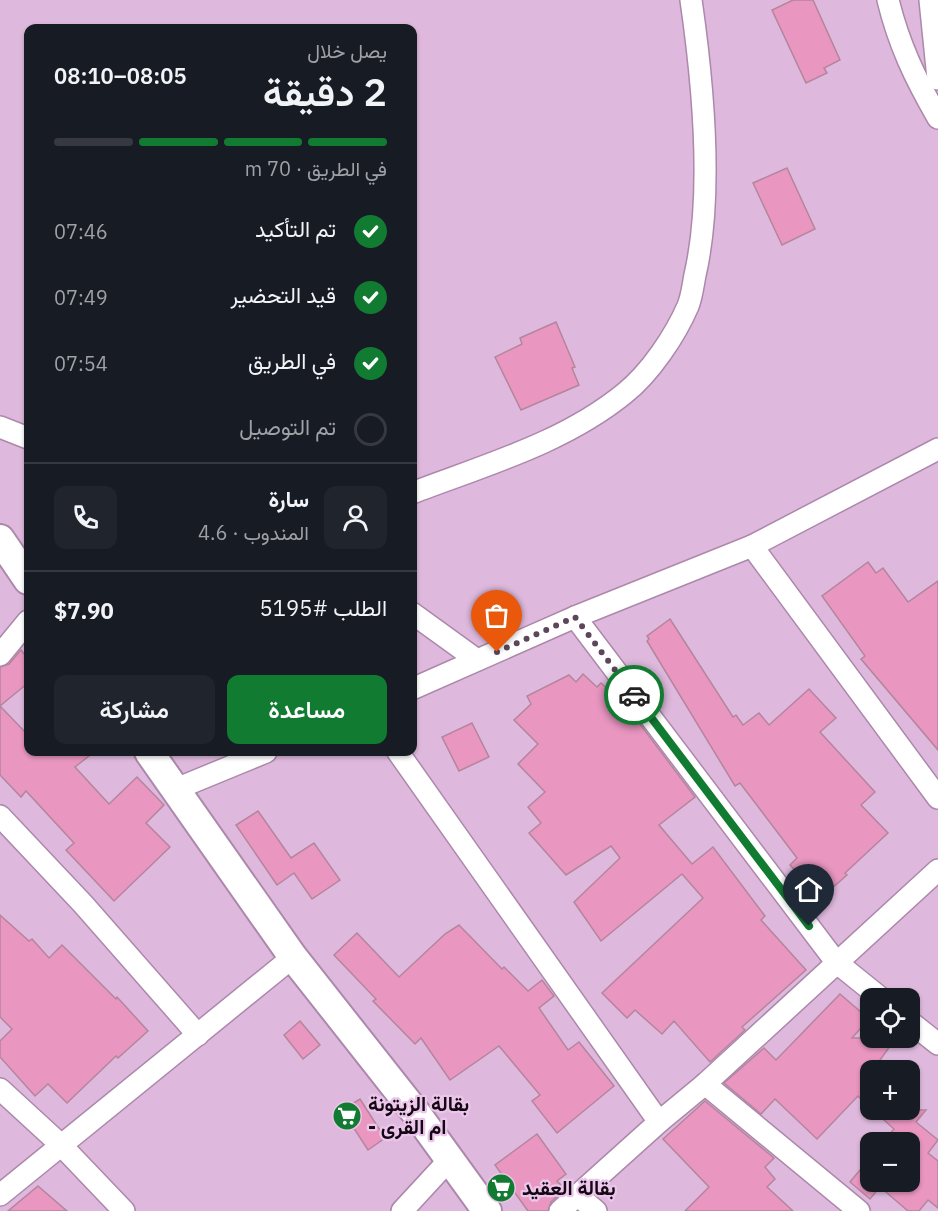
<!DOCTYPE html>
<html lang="ar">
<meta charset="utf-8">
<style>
:root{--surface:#171b24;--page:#20242c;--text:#f1f3f6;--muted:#9ea1a6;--line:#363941;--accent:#117c31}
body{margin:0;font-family:"IBM Plex Sans",Vazirmatn,sans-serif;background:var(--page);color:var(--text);direction:rtl;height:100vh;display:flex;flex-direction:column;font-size:22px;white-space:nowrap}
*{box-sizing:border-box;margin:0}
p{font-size:20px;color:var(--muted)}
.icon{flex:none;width:33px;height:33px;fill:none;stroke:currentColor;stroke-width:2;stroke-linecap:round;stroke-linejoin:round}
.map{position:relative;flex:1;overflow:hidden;direction:ltr}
.panel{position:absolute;left:24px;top:24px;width:393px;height:732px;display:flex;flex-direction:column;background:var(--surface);border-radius:12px;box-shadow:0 2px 4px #0004;direction:rtl}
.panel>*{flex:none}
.controls{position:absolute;left:860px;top:988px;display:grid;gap:12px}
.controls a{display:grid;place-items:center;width:60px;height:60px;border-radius:12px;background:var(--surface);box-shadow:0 2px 4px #0004;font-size:30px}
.pin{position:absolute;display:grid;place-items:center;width:51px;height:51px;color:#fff;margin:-62px -26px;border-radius:50% 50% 50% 0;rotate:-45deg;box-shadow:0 0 6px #0007}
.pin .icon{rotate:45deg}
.courier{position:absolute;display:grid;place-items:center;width:60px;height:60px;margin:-30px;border:4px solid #117c31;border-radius:50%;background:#fff;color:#222;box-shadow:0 2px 8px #0007}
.head em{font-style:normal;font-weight:600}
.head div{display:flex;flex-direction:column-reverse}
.head{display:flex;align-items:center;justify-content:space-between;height:102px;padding:0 30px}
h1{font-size:39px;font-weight:600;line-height:45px}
.bar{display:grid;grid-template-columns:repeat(4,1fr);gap:9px 6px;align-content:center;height:72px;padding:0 30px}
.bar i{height:8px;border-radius:4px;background:var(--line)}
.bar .active{background:var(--accent)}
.bar p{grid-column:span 4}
.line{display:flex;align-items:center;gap:15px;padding:0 30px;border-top:2px solid var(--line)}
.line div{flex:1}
.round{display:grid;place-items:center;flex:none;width:63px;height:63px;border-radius:12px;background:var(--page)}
ol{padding:0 30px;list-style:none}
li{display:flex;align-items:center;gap:18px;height:66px}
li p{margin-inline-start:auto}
li .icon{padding:6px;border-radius:50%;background:var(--accent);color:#fff;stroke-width:4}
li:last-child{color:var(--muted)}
li i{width:33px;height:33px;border:3px solid var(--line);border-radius:50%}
.cta{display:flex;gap:12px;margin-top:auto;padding:12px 30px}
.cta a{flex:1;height:69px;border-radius:12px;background:var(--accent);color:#fff;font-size:24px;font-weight:600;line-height:69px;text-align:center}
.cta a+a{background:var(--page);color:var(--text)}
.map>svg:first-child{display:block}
.building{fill:#e996c1;stroke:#b4859d;stroke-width:1.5}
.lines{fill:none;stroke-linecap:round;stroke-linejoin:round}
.street-casing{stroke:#ac88ab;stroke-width:24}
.secondary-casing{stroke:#ac88ab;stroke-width:32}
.street{stroke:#fff;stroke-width:21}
.secondary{stroke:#fff;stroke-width:28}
.done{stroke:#5c465b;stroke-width:6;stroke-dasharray:0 10.8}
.route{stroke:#117c31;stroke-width:8}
.labels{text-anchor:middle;stroke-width:4.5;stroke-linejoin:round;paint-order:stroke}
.poi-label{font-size:20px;font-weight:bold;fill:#150815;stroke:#ecc6ea;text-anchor:start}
</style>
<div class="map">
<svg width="938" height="1211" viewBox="0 0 938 1211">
<rect width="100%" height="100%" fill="#dfb9dd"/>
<g class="building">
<polygon points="793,0 813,0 840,60 824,68 827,73 806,83 772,10"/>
<polygon points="787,168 815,229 782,245 753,183"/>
<polygon points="556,322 575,367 572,368 579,385 521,410 495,357 522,344 520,338"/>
<polygon points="868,562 876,573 883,568 908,602 938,581 938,750 861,659 865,656 822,596"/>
<polygon points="670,619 733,717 736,715 743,725 759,713 769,725 809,689 836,718 820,732 875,792 861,805 888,833 845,873 847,875 821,898 790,865 797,858 740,783 735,786 647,641 649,639 647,636"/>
<polygon points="21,650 28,659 28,683 0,706 28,735 28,752 94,752 75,767 109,804 137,777 164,805 146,823 170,847 114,901 66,850 74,843 26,791 21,797 0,775 0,667 9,664"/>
<polygon points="583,674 597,687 601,683 624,703 695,797 659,825 692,864 713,847 765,916 761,920 806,970 742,1027 745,1030 710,1062 674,1021 662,1034 635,1010 627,1018 602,993 703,898 682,874 601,941 574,902 620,858 611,846 566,875 529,833 541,823 528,807 545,792 518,764 538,744 514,720 531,704 527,696 569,675 576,682"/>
<polygon points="472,723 489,757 459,771 442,737"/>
<polygon points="258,811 291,858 314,843 340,880 312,899 294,873 277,885 236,825"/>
<polygon points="0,915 29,941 32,939 49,958 62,945 116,999 117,997 148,1031 118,1058 116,1056 67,1103 48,1084 35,1096 0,1057 0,1041 12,1029 0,1017"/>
<polygon points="459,925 502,969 504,967 528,991 542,980 554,996 539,1008 568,1050 579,1042 614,1086 557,1133 532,1101 540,1095 499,1046 450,1080 421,1038 415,1044 373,1001 376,999 334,955 357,933 399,977 445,934"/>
<polygon points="840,994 869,1019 852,1038 896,1038 872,1071 870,1071 870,1108 858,1096 817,1139 775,1099 761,1114 724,1083 764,1048 776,1060"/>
<polygon points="300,1021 320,1045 303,1059 284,1035"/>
<polygon points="360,1099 385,1138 368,1150 342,1110"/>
<polygon points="705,1101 774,1158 765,1167 775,1179 767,1187 793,1211 685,1211 709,1187 663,1139"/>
<polygon points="873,1110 926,1110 916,1122 938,1140 928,1153 938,1161 938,1208 928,1200 919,1211 908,1211 880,1187 870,1199 850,1182 870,1158 870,1182 909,1182 909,1143 882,1143 894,1129"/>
<polygon points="537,1134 566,1174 557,1181 565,1189 551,1202 548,1211 528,1211 495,1165"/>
<polygon points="38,1186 67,1211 8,1211"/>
</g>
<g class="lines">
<g class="street-casing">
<g id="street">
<path d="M888,0C899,45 915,78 938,118"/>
<polyline points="930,0 938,79"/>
<polyline points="0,427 28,438"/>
<path d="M412,493C485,465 564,443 625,393C650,373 675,336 688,306C692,296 693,285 695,275C714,193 703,83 691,0"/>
<polyline points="752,546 938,798"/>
<polyline points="412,613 477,660"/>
<polyline points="575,617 836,962 882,999"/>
<polyline points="0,655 28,621"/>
<polyline points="412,689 575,617 752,546 938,449"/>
<polyline points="398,752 659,1122"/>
<polyline points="176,789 266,752"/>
<polyline points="0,816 83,904 198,1035"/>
<polyline points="909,1021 938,1044"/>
<polyline points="705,1084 859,1211"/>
<polyline points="0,1089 61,1145 124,1211"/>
<polyline points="0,1195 293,957"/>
<polyline points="577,1195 596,1211"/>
<polyline points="402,1211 450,1159"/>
<polyline points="560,1211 659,1122 705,1084 938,870"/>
</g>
</g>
<g class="secondary-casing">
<g id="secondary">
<polyline points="0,539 28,580"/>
<polyline points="149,752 293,957 416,1113 487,1211"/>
</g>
</g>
<use href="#street" class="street"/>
<use href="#secondary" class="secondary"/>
</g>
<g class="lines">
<polyline class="done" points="497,652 575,617 634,695"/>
<polyline class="route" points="634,695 809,926"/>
</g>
<defs>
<g id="supermarket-disc" transform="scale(1.5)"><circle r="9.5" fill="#117c31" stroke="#ecc6ea"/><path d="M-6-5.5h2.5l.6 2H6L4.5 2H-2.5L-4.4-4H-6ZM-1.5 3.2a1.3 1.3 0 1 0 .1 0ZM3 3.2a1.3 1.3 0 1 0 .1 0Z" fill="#fff"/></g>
</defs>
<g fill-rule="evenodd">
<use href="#supermarket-disc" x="347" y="1116"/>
<use href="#supermarket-disc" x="501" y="1188"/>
</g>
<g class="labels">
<g class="poi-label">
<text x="368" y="1111">بقالة الزيتونة<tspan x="368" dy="23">- ام القرى</tspan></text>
<text x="522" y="1195">بقالة العقيد</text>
</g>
</g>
</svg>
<div class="controls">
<a><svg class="icon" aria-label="locate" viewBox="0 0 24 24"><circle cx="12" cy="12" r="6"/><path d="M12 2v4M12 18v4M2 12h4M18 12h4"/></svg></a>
<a>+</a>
<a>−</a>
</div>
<div class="pin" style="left:497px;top:652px;background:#ea580c"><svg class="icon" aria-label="bag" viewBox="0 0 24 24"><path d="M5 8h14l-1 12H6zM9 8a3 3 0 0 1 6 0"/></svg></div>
<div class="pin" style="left:809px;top:926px;background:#1f2937"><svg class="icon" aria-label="home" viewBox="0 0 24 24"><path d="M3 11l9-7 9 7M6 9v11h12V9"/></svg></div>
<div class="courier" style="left:634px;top:695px"><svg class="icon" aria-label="car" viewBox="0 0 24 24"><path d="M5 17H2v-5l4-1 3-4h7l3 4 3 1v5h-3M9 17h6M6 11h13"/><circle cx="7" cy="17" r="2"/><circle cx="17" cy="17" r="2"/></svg></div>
<section class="panel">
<div class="head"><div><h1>2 دقيقة</h1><p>يصل خلال</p></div><em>08:05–08:10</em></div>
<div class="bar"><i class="active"></i><i class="active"></i><i class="active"></i><i></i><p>في الطريق · 70 m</p></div>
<ol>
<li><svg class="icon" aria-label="check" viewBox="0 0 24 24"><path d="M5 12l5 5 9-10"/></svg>تم التأكيد<p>07:46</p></li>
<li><svg class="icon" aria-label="check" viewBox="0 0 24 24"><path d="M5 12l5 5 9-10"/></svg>قيد التحضير<p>07:49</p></li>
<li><svg class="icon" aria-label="check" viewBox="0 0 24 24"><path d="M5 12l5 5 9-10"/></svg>في الطريق<p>07:54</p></li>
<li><i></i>تم التوصيل</li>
</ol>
<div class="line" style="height:108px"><a class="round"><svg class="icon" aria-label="person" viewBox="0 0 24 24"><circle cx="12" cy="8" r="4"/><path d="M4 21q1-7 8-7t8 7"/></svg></a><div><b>سارة</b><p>المندوب · 4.6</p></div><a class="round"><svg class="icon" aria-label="phone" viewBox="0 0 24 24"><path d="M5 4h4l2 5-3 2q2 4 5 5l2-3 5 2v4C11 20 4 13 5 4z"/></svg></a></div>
<div class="line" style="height:78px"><div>الطلب #5195</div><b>$7.90</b></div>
<div class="cta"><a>مساعدة</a><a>مشاركة</a></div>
</section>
</div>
